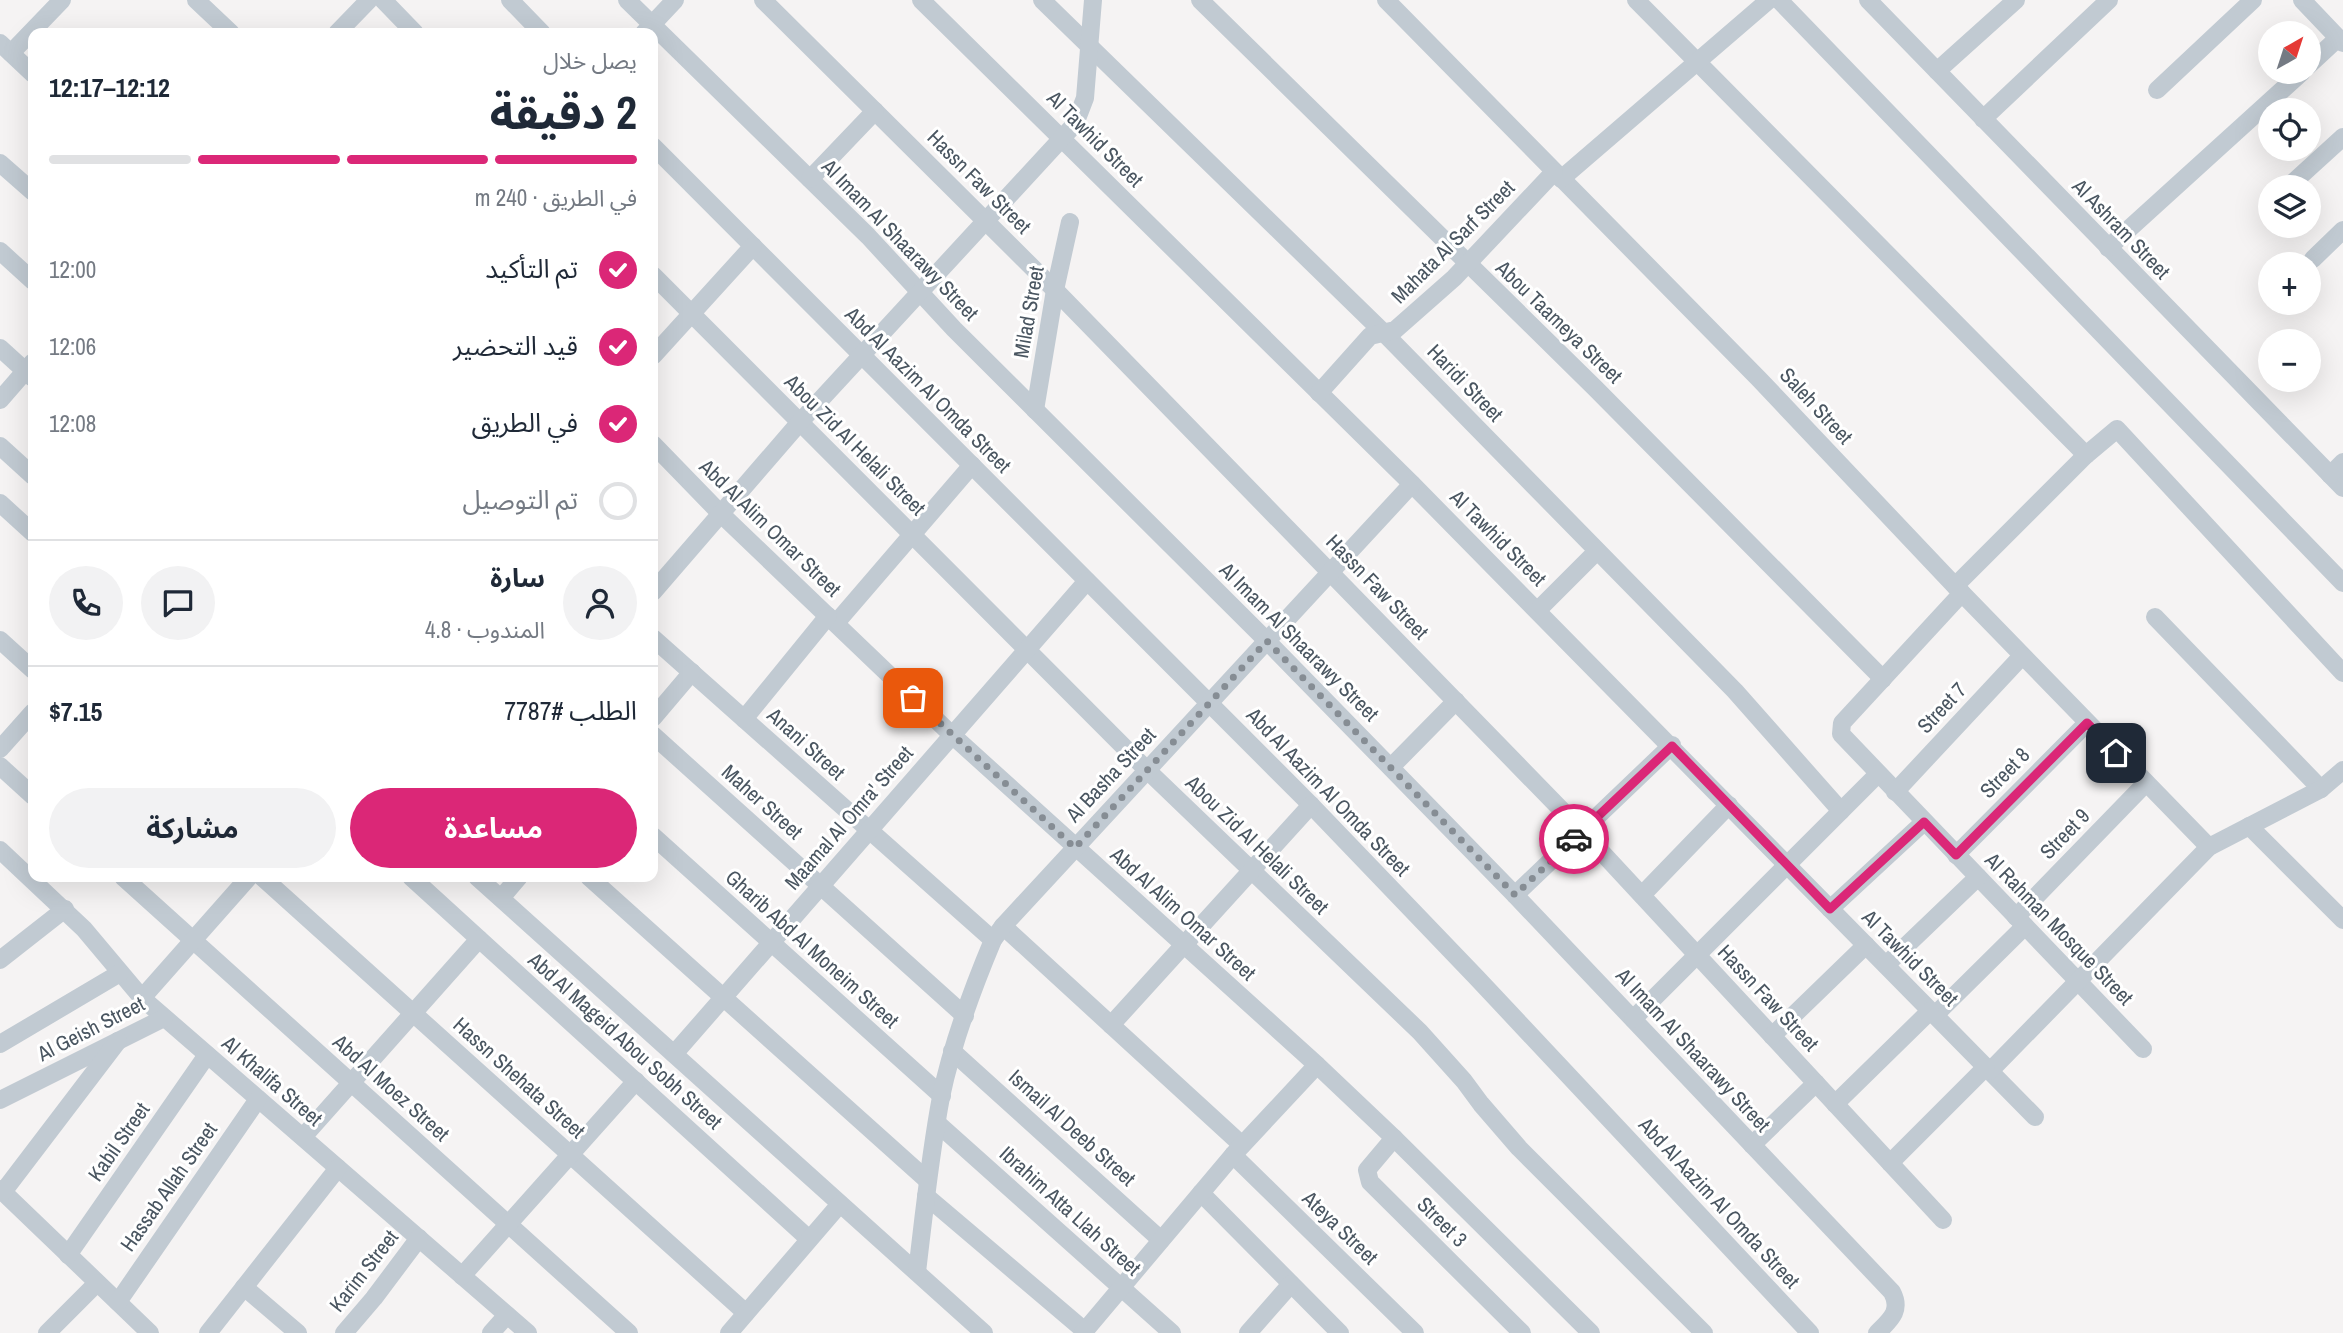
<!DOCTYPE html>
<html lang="ar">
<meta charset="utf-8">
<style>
:root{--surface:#fff;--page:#f2f2f3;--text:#1f2937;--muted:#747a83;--line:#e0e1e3;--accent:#db2777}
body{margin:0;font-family:"Archivo Narrow","Noto Sans Arabic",sans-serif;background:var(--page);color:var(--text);direction:rtl;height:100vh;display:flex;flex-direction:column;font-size:26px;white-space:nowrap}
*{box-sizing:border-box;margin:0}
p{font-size:23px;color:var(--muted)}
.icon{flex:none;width:38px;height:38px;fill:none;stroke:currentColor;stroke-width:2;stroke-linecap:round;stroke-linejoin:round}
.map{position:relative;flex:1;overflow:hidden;direction:ltr}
.panel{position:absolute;left:28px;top:28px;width:630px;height:854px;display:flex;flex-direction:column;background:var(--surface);border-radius:14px;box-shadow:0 7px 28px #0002;direction:rtl}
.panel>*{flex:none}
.needle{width:46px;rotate:39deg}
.fabs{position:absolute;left:2258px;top:21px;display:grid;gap:14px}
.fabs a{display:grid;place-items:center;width:63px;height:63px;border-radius:50%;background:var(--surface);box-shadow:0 7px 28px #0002;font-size:35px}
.pin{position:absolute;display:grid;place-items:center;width:60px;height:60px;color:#fff;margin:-30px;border-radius:14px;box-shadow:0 4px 10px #0006}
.courier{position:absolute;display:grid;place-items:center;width:70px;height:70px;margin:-35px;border:5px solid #db2777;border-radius:50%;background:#fff;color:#222;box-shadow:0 2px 9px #0007}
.headline em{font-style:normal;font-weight:700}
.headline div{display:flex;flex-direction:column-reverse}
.headline{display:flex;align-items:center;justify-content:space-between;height:119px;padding:0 21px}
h1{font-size:46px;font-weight:700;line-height:52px}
.bar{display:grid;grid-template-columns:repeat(4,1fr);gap:10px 7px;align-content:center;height:84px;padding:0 21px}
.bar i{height:9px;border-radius:5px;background:var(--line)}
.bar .selected{background:var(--accent)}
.bar p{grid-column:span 4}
.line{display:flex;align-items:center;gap:18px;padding:0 21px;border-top:2px solid var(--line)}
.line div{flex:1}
.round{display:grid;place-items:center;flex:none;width:74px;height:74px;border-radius:37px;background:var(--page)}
ol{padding:0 21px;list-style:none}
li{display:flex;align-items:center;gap:21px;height:77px}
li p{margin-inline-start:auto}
li .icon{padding:7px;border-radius:50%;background:var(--accent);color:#fff;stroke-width:4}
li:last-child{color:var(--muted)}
li i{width:38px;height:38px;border:4px solid var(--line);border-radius:50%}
.cta{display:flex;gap:14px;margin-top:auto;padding:14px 21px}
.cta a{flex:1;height:80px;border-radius:42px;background:var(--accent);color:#fff;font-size:28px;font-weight:700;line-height:80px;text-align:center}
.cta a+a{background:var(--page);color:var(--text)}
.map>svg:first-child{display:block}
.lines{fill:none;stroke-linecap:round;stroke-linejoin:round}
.street{stroke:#c1cad2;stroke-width:18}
.done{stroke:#868d94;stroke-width:7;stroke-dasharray:0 12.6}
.route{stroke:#db2777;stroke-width:9}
.labels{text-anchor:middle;stroke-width:6;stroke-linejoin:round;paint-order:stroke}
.street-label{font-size:21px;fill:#4a5661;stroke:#fff}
</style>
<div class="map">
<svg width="2343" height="1333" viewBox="0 0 2343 1333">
<rect width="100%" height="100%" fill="#f5f3f3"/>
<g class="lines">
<g class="street">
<polyline points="196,0 231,33"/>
<polyline points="383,0 415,33"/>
<polyline points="510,0 542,33"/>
<path d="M627,0L868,236L954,329L1267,641L1515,895L1892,1292C1902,1311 1890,1320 1877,1333"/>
<polyline points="763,0 1055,290 1582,831 1943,1220"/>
<polyline points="921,0 1412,484 2035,1117"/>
<polyline points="1042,0 1384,333 1735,691 1841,811"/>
<polyline points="1200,0 1595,388 1883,679"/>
<polyline points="1386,0 1759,379 1955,586 2209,847"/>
<polyline points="1636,0 2086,455"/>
<polyline points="1779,0 2343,583"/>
<polyline points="1868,0 2343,488"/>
<polyline points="2302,0 2343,43"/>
<polyline points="337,33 369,0"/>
<polyline points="644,33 675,0"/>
<polyline points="0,43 33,74"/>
<polyline points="11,53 62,0"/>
<polyline points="2308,66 2338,38"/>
<polyline points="1937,71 2016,0"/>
<polyline points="2157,90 2253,0"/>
<polyline points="1983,119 2109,0"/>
<polyline points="653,146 1311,805 1477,978 1810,1333"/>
<polyline points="0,163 33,192"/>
<polyline points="810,179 875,111"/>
<polyline points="1561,179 1769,0"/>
<polyline points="2288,187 2343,137"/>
<polyline points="2268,206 2270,204"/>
<polyline points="2108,248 2302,72"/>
<polyline points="0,251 33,281"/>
<polyline points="2313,259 2343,230"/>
<polyline points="653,275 1147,770 1420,1032 1464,1081 1481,1104 1519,1148 1704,1333"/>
<polyline points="0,348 33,378"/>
<polyline points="653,356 753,246"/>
<polyline points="1319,393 1370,336 1395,330 1454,278 1554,172"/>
<polyline points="0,400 33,362"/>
<polyline points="1035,410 1055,290 1070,222"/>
<polyline points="653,444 720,513 952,735 1317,1065 1394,1138 1591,1333"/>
<polyline points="0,446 33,476"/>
<polyline points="2330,475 2343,462"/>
<polyline points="0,503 33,533"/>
<polyline points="1955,586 2086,455 2117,429 2343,673"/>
<polyline points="653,592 800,422 1075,124 1085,98 1093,0"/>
<polyline points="1962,593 1842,723 1841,734 2143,1049"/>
<polyline points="1538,610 1597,551"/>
<polyline points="2155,617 2321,789"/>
<polyline points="836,623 972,465"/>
<polyline points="653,638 993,940"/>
<polyline points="0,640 33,670"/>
<polyline points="653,718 692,672"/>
<polyline points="744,719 828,616"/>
<polyline points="653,735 965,1016"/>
<polyline points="0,749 33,712"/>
<polyline points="0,766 33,796"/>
<polyline points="1391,767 1456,701"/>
<polyline points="1895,792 2022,656"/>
<polyline points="2249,826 2343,920"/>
<polyline points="653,836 942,1096"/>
<polyline points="0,850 84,929 142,998 528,1333"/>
<polyline points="1956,855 2087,723"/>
<polyline points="123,877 629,1333"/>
<polyline points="262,877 746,1313"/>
<polyline points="411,877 809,1239"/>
<polyline points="477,877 984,1333"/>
<polyline points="589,877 927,1180"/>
<polyline points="1515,895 1672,745"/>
<polyline points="1642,895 1729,805"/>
<polyline points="501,898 519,877"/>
<polyline points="1830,909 1924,822"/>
<polyline points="2016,917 2146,783"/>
<polyline points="1003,926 1242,1145"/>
<polyline points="0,960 65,909"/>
<polyline points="1886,965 1978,877"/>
<polyline points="142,998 249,877"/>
<polyline points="1935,1015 2025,926"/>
<polyline points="1633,1019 1878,774"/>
<polyline points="1111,1025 1311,805"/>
<polyline points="1772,1036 1866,945"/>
<polyline points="0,1044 120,973"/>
<polyline points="952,1051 1161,1240"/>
<polyline points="674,1054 1087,581"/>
<polyline points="1990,1071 2209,847 2321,789 2343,770"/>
<polyline points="0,1100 164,1018"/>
<polyline points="1835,1104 1930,1011"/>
<polyline points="937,1123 1172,1333"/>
<polyline points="303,1137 479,939"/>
<polyline points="1394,1138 1367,1170 1370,1182 1522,1333"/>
<polyline points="1752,1145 1816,1083"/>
<polyline points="1233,1155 1415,1333"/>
<polyline points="1890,1163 1986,1067"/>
<polyline points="0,1189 150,1333"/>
<polyline points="3,1192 118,1041"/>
<polyline points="1201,1193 1340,1333"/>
<polyline points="926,1196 1085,1331"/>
<polyline points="68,1255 207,1055"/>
<path d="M917,1272C924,1214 930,1155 941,1097C952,1044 972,990 993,940L1003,926L1412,484"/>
<polyline points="462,1276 636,1081"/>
<polyline points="244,1287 298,1333"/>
<polyline points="118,1302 258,1099"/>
<polyline points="47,1333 97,1283"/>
<polyline points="208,1333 338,1168"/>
<polyline points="344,1333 374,1298 419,1238"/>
<polyline points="491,1333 507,1315"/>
<polyline points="729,1333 840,1204"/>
<polyline points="1083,1333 1233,1155 1317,1065"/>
<polyline points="1248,1333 1291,1284"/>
</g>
</g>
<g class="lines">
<polyline class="done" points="913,698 1075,848 1267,641 1515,895 1574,839"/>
<polyline class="route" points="1574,839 1672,746 1830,909 1924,822 1956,855 2087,723 2116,753"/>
</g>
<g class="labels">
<g class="street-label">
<text transform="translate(1095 139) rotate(45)" y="7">Al Tawhid Street</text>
<text transform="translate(979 182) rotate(45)" y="7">Hassn Faw Street</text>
<text transform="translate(2121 229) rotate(46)" y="7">Al Ashram Street</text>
<text transform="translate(900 240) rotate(46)" y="7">Al Imam Al Shaarawy Street</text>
<text transform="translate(1453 242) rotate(-45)" y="7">Mahata Al Sarf Street</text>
<text transform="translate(1029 312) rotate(-80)" y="7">Milad Street</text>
<text transform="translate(1559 322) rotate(44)" y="7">Abou Taameya Street</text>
<text transform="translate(1465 383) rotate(46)" y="7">Haridi Street</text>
<text transform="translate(928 390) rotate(45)" y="7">Abd Al Aazim Al Omda Street</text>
<text transform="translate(1816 406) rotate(47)" y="7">Saleh Street</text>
<text transform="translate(855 445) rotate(45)" y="7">Abou Zid Al Helali Street</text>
<text transform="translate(770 528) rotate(44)" y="7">Abd Al Alim Omar Street</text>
<text transform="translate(1498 538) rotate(45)" y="7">Al Tawhid Street</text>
<text transform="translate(1377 587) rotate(46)" y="7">Hassn Faw Street</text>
<text transform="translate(1299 642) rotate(45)" y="7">Al Imam Al Shaarawy Street</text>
<text transform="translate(1942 708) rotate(-47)" y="7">Street 7</text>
<text transform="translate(806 744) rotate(42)" y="7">Anani Street</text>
<text transform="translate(2005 773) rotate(-46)" y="7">Street 8</text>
<text transform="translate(1111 775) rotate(-47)" y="7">Al Basha Street</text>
<text transform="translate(1328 792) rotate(46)" y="7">Abd Al Aazim Al Omda Street</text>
<text transform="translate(762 802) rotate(42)" y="7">Maher Street</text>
<text transform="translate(849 818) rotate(-49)" y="7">Maamal Al Omra' Street</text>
<text transform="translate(2065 834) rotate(-46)" y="7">Street 9</text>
<text transform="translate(1257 845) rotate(44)" y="7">Abou Zid Al Helali Street</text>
<text transform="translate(1183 914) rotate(42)" y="7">Abd Al Alim Omar Street</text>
<text transform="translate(2059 929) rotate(46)" y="7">Al Rahman Mosque Street</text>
<text transform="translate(812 949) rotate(42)" y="7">Gharib Abd Al Moneim Street</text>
<text transform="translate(1910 958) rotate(45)" y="7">Al Tawhid Street</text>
<text transform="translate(1768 998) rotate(47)" y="7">Hassn Faw Street</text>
<text transform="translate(91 1029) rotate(-27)" y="7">Al Geish Street</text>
<text transform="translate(625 1041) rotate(42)" y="7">Abd Al Mageid Abou Sobh Street</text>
<text transform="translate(1693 1050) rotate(47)" y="7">Al Imam Al Shaarawy Street</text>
<text transform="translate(519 1078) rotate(42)" y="7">Hassn Shehata Street</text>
<text transform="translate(272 1081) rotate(41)" y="7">Al Khalifa Street</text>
<text transform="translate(391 1088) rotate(42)" y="7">Abd Al Moez Street</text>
<text transform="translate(1072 1128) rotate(42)" y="7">Ismail Al Deeb Street</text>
<text transform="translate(119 1142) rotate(-55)" y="7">Kabil Street</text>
<text transform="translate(169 1187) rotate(-55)" y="7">Hassab Allah Street</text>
<text transform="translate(1719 1203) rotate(47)" y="7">Abd Al Aazim Al Omda Street</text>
<text transform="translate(1070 1211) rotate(42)" y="7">Ibrahim Atta Llah Street</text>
<text transform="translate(1442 1222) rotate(45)" y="7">Street 3</text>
<text transform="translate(1340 1228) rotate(44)" y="7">Ateya Street</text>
<text transform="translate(364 1271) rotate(-52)" y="7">Karim Street</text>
</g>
</g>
</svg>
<div class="fabs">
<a><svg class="needle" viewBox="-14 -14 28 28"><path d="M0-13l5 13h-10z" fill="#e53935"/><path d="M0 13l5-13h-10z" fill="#747a83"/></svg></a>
<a><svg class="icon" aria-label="locate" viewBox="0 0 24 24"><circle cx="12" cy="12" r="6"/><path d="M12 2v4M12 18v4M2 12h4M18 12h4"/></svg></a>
<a><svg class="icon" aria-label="layers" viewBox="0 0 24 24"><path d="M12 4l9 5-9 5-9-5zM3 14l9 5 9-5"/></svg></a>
<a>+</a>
<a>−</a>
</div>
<div class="pin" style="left:913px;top:698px;background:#ea580c"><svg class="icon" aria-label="bag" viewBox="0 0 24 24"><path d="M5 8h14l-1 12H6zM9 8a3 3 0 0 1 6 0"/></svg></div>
<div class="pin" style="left:2116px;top:753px;background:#1f2937"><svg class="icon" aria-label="home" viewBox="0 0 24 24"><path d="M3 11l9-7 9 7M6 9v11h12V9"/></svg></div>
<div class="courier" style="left:1574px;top:839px"><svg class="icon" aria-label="car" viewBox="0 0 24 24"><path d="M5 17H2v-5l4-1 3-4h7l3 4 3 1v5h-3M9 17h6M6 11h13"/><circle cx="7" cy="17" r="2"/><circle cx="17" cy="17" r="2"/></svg></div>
<section class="panel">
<div class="headline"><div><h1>2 دقيقة</h1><p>يصل خلال</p></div><em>12:12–12:17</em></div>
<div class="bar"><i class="selected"></i><i class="selected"></i><i class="selected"></i><i></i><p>في الطريق · 240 m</p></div>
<ol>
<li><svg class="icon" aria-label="check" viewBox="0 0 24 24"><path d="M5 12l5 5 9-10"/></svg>تم التأكيد<p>12:00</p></li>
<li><svg class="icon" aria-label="check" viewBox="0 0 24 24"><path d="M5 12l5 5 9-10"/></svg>قيد التحضير<p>12:06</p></li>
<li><svg class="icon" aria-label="check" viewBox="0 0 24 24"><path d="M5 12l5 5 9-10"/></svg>في الطريق<p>12:08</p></li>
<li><i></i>تم التوصيل</li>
</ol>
<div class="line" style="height:126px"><a class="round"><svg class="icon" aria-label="person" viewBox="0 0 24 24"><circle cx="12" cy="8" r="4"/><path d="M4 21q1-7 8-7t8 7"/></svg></a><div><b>سارة</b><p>المندوب · 4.8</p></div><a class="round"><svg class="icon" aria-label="chat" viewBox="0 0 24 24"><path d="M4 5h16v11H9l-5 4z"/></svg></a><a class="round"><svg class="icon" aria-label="phone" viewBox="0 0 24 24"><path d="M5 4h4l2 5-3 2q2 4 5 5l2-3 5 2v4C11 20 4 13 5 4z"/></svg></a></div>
<div class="line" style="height:91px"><div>الطلب #7787</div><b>$7.15</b></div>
<div class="cta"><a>مساعدة</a><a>مشاركة</a></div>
</section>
</div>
